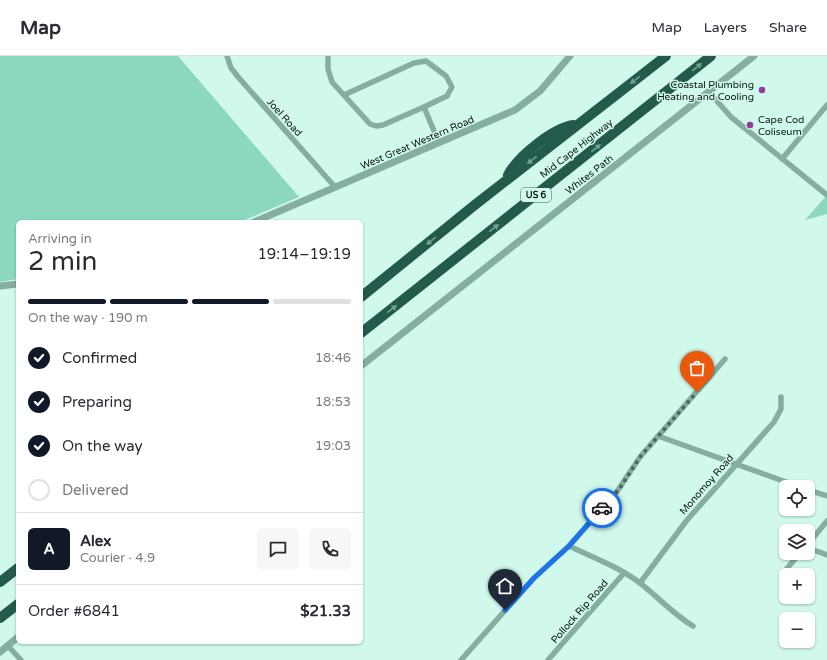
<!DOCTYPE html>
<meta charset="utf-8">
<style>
:root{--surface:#fff;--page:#f7f7f7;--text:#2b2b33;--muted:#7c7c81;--line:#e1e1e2;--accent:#111827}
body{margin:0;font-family:"Varela Round",sans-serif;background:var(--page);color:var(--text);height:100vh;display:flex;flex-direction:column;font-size:15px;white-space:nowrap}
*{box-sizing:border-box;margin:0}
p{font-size:13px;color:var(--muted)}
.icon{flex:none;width:22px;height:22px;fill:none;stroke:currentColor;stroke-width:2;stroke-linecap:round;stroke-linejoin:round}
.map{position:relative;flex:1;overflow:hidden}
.panel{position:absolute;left:16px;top:164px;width:347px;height:424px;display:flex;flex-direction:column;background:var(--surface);border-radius:6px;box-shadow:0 1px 3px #0004}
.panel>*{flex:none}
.controls{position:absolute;left:779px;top:424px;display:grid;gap:8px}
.controls a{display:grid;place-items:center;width:36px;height:36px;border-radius:6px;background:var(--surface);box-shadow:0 1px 3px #0004;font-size:20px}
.pin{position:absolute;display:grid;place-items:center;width:34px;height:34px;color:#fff;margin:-41px -17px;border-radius:50% 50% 50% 0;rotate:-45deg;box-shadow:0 0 4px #0007}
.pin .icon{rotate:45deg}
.courier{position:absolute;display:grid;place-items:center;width:40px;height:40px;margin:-20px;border:3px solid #1a73e8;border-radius:50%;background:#fff;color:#222;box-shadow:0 1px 5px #0007}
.overview em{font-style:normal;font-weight:600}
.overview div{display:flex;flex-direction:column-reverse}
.overview{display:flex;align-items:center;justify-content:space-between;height:68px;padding:0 12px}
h1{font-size:26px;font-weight:600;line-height:30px}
.bar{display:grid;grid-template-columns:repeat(4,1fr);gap:6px 4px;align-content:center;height:48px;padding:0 12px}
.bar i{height:5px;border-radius:3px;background:var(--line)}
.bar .selected{background:var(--accent)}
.bar p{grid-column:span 4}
.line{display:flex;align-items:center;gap:10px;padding:0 12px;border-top:1px solid var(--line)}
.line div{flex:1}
.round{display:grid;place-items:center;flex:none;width:42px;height:42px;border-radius:6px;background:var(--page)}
ol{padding:0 12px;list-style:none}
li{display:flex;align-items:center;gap:12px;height:44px}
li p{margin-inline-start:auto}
li .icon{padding:4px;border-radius:50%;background:var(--accent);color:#fff;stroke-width:4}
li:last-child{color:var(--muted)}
li i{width:22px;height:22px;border:2px solid var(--line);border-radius:50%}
header{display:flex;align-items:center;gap:24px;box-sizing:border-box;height:56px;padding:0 20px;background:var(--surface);border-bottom:1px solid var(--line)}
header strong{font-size:19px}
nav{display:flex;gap:22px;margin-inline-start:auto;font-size:14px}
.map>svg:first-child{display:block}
.green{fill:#8cd7c0}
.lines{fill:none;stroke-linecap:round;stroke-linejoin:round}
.minor{stroke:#84aea0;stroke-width:5.5}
.tertiary{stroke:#84aea0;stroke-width:7}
.motorway{stroke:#225b4c;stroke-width:10}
.oneway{fill:#70a294}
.done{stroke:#4d655d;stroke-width:4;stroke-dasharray:0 7.2}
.route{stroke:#1a73e8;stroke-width:5}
.poi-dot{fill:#9539a3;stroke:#d0f9eb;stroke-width:1.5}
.labels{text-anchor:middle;stroke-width:3;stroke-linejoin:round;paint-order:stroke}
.shield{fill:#d0f9eb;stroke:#435952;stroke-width:1}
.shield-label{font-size:9px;font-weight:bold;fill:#061511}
.poi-label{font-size:10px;fill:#061511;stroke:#d0f9eb;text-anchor:end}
.street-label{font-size:10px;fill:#061511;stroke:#d0f9eb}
</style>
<header>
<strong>Map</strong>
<nav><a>Map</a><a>Layers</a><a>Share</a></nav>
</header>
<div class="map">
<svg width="827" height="604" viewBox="0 0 827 604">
<rect width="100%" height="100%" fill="#d0f9eb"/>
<g class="green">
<polygon points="0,0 178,0 299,141 240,166 18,166 18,223 0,226"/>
<polygon points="827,139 827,158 805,164"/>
</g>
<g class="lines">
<g class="minor">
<polyline points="227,0 231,12 239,22 335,131"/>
<polyline points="328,0 328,13 332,26 370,68 376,70 383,69 424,51 439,87"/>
<polyline points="709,36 731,61 827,139"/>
<polyline points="344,39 414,7 426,5 446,20 452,31 447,40 424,51"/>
<polyline points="782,103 827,49"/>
<polyline points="658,380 800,431"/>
<polyline points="808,434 827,440"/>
<polyline points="808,488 827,465"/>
<path d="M569,490C592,501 619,511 640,527C658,541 673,558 693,570"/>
<polyline points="808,492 827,499"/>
<polyline points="784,516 800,497"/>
<polyline points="640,527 687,464 774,366 781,353 781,341"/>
<polyline points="8,590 21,604"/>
<polyline points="461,604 534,522 569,490 614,440 640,401 725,303"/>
<polyline points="548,604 624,517"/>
</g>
<g class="tertiary">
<polyline points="254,166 515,54 540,35 570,0"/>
<polyline points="0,230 18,228"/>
<polyline points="361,310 754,0"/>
<polyline points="0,596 18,581"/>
</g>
<g class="motorway">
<path d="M508,119C518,100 552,73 573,69"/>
<polyline points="361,241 476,148 666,0"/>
<polyline points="361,277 711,0"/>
<polyline points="0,526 18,512"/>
<polyline points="0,562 18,548"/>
</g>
</g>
<defs><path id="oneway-solid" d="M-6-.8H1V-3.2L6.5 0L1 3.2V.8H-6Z"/></defs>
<g class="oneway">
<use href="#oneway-solid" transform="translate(697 11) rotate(-39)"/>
<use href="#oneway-solid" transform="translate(635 24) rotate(142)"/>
<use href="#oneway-solid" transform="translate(596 92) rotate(-39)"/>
<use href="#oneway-solid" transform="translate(532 104) rotate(142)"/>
<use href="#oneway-solid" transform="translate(494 172) rotate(-38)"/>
<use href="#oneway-solid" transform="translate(431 185) rotate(141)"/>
<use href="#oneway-solid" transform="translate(392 253) rotate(-38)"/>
</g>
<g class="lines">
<polyline class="done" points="602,452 620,432 640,401 697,336"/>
<polyline class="route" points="505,554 534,522 569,490 602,452"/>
</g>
<g class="poi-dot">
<circle cx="762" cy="34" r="4"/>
<circle cx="750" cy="69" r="4"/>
</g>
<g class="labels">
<rect class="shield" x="521" y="132" width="30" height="14" rx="3"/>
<g class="shield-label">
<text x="536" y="142">US 6</text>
</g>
<g class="poi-label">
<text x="754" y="32">Coastal Plumbing<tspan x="754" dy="12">Heating and Cooling</tspan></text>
<text x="758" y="67" text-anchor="start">Cape Cod<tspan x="758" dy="12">Coliseum</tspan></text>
</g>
<g class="street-label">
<text transform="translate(285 61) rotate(48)" y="4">Joel Road</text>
<text transform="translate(417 86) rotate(-23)" y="4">West Great Western Road</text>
<text transform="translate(576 92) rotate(-38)" y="4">Mid Cape Highway</text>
<text transform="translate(589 118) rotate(-38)" y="4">Whites Path</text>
<text transform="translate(706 428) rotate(-49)" y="4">Monomoy Road</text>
<text transform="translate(579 555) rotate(-49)" y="4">Pollock Rip Road</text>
</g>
</g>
</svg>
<div class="controls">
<a><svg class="icon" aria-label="locate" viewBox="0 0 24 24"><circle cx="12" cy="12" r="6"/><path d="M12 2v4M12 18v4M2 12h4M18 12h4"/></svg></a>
<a><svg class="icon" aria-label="layers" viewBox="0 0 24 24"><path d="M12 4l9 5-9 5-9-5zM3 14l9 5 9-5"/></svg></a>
<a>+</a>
<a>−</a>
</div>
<div class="pin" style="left:697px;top:336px;background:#ea580c"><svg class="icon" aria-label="bag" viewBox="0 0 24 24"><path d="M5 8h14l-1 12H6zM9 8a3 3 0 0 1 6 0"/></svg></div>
<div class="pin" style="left:505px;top:554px;background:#1f2937"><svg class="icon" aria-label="home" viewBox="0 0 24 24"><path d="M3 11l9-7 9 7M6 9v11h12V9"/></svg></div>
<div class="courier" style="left:602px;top:452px"><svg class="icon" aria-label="car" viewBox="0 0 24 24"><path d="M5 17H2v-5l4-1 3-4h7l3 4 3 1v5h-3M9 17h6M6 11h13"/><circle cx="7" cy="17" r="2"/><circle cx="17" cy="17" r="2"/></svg></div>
<section class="panel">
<div class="overview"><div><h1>2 min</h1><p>Arriving in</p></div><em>19:14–19:19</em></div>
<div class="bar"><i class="selected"></i><i class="selected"></i><i class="selected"></i><i></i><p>On the way · 190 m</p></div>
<ol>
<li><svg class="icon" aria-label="check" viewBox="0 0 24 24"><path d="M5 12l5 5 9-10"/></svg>Confirmed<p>18:46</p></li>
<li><svg class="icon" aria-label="check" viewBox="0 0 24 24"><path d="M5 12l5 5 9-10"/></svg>Preparing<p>18:53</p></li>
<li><svg class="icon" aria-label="check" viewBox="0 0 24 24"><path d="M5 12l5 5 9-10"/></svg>On the way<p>19:03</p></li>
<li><i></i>Delivered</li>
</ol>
<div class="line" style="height:72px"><b class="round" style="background:var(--accent);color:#fff">A</b><div><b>Alex</b><p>Courier · 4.9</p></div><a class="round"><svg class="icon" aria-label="chat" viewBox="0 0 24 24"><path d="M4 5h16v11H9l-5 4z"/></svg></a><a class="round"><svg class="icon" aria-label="phone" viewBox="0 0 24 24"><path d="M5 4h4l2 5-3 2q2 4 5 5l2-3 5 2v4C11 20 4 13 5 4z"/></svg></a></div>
<div class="line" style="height:52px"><div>Order #6841</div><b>$21.33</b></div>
</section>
</div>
